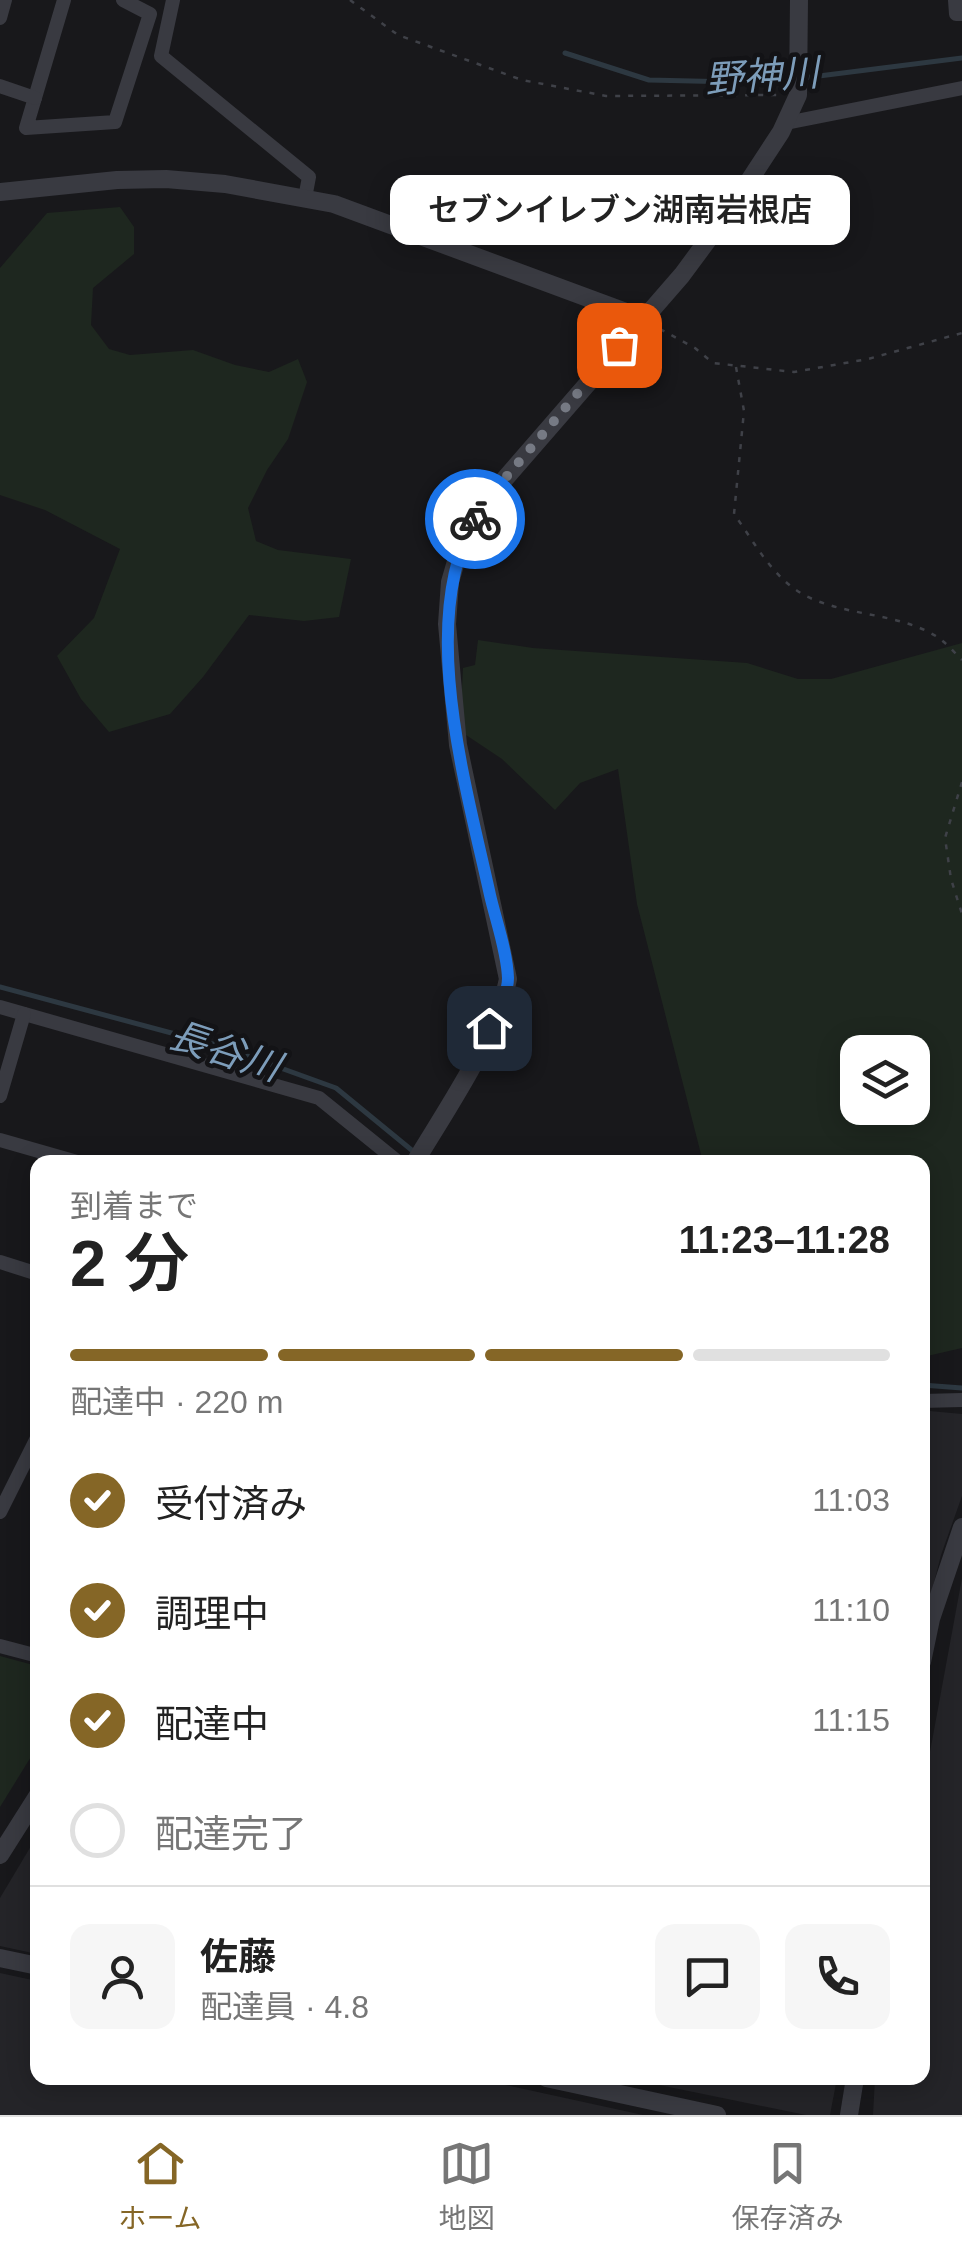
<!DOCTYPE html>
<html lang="ja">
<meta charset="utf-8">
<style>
:root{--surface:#fff;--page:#f6f6f6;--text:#222;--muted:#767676;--line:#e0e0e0;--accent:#856626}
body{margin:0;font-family:Arial,"Noto Sans JP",sans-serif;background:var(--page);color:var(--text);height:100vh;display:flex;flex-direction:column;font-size:38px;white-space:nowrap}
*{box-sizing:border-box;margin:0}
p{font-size:32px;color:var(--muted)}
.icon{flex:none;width:55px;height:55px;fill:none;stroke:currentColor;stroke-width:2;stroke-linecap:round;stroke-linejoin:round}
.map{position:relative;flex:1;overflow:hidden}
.panel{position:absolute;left:30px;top:1155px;width:900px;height:930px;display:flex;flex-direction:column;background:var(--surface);border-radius:20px;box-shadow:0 5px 25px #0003}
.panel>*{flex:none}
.tools{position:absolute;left:840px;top:1035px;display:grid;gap:20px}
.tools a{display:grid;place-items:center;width:90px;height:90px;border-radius:20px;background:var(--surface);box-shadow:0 5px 25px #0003;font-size:50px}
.pin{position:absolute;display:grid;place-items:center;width:85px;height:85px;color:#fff;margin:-42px;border-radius:20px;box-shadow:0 5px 15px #0006}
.courier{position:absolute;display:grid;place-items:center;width:100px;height:100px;margin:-50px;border:8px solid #1a73e8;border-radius:50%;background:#fff;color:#222;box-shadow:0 2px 12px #0007}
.bubble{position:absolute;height:70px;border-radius:20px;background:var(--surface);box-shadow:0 5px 25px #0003;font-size:32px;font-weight:600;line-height:70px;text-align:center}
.headline em{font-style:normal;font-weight:600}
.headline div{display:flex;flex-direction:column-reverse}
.headline{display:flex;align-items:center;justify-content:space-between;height:170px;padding:0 40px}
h1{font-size:65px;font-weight:600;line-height:75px}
.bar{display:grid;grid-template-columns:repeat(4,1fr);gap:15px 10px;align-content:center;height:120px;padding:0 40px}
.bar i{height:12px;border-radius:8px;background:var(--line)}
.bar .on{background:var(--accent)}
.bar p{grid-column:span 4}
.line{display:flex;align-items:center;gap:25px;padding:0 40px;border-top:2px solid var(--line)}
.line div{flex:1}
.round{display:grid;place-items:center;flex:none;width:105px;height:105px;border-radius:20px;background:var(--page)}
ol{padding:0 40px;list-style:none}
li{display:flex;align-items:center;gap:30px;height:110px}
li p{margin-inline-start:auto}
li .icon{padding:10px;border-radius:50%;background:var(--accent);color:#fff;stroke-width:4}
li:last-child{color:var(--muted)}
li i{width:55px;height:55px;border:5px solid var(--line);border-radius:50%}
.menu{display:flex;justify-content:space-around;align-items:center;height:140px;border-top:2px solid var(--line);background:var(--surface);font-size:28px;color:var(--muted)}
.menu a{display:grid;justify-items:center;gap:5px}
.menu .on{color:var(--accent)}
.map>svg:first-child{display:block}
.built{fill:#242428}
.green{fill:#1e271f;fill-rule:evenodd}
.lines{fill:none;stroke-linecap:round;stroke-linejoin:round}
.stream{stroke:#2d3841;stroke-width:5}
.path{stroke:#3f4148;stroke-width:2.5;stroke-dasharray:5 8;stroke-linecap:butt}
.minor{stroke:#393a41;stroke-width:14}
.tertiary{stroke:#393a41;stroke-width:18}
.done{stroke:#767a84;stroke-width:10;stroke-dasharray:0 18}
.route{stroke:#1a73e8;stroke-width:12}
.labels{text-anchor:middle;stroke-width:9;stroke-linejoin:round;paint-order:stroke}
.water-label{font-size:38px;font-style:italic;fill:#7d9dba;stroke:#131316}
</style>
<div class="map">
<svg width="962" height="2115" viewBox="0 0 962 2115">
<rect width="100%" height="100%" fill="#18181b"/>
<g class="built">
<polygon points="930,1411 962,1414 962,1496 941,1555 923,1625 923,1412"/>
<polygon points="962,1578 962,2115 873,2115 875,2078 922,2078 923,1790"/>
<polygon points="37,1836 37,1954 0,1946 0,1898"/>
<polygon points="0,1973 37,1981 38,2078 473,2078 643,2115 0,2115"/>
<polygon points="625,2078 837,2078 830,2115 806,2115"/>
</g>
<g class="green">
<polygon points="120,207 134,227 134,254 93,288 91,325 109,349 130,355 193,350 235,365 269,372 298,359 307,382 288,439 267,470 248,508 256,541 278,550 351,559 339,617 304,621 249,615 203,677 170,714 109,732 81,699 57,656 94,618 120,549 45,510 0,495 0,268 47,213"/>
<path d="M478,640L533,648L747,663L798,679H831L962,643V1348L923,1357L922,1162H703L637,904L618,769L580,783L555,810L502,759L460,731L463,668L475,665ZM858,1052H912V1108H858Z"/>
<polygon points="0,1656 37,1666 37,1747 0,1807"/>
</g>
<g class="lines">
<g class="stream">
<polyline points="565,53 649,80 735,82 793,78"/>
<polyline points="803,78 962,58"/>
<polyline points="0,987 220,1046 336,1088 414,1152"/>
<polyline points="922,1385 962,1388"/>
</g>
<g class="path">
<polyline points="350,0 398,35 522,80 606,96 777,95"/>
<polyline points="660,329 695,348 713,363 794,372 868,359 962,333"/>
<path d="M736,367L744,411L734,514C755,543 773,579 806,596C848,617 899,612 939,638C947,644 955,653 962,660"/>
<polyline points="962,782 945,838 951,879 962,914"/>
</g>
<g class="minor">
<polyline points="64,0 26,128 115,122 150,14 123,0"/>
<polyline points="173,0 161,56 309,177 305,198"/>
<polyline points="955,0 956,14 962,14"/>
<polyline points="0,18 5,0"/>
<polyline points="0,86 35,98"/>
<polyline points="786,123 962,88"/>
<polyline points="0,1007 319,1098 398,1162"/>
<polyline points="0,1096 24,1014"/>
<polyline points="0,1140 77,1162"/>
<polyline points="0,1262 38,1274"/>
<polyline points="922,1401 962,1400"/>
<polyline points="0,1512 38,1436"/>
<polyline points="0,1646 38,1656"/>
</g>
<g class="tertiary">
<polyline points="0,192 117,180 166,179 225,184 334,204 642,318"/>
<path d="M415,1162C446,1110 496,1038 508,979L458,745L447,624L450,582L462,541L483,504L682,275L730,210L781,132L798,95L799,0"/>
<polyline points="922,1662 931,1619 962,1527"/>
<polyline points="0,1855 38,1795"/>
<polyline points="0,1958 38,1966"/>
<polyline points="546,2078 717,2115"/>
<polyline points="849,2115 855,2078"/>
</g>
</g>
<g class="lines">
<polyline class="done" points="475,519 483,504 619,345"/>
<path class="route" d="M475,519C417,621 466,785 490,895C496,921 507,951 508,978C508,995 496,1013 489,1028"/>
</g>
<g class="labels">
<g class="water-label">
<text transform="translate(762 76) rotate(-4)" y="13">野神川</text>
<text transform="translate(225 1051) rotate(18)" y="13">長谷川</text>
</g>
</g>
</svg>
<div class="tools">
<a><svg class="icon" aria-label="layers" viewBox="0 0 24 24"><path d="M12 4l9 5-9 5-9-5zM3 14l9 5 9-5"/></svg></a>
</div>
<div class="pin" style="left:619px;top:345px;background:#ea580c"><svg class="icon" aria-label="bag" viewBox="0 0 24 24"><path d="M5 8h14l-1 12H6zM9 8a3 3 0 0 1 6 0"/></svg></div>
<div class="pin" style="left:489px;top:1028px;background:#1f2937"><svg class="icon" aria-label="home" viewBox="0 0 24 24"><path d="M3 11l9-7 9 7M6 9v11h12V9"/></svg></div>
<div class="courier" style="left:475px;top:519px"><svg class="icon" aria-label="bike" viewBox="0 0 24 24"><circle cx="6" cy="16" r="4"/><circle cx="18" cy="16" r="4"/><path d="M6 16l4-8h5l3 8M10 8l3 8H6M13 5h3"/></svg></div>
<div class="bubble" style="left:390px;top:175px;width:460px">セブンイレブン湖南岩根店</div>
<section class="panel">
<div class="headline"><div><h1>2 分</h1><p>到着まで</p></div><em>11:23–11:28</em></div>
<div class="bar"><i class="on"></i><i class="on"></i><i class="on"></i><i></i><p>配達中 · 220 m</p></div>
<ol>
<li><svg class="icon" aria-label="check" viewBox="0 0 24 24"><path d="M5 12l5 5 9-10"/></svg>受付済み<p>11:03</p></li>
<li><svg class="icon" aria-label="check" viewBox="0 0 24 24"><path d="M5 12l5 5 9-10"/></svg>調理中<p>11:10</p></li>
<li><svg class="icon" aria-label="check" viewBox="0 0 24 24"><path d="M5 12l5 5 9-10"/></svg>配達中<p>11:15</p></li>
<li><i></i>配達完了</li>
</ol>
<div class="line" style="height:180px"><a class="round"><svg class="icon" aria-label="person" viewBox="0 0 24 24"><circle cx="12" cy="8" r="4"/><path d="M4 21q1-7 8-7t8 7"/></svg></a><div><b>佐藤</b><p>配達員 · 4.8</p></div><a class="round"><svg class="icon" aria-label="chat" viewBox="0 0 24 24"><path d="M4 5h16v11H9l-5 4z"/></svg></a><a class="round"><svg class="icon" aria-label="phone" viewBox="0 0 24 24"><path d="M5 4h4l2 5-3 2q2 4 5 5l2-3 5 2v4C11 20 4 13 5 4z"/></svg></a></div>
</section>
</div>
<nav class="menu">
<a class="on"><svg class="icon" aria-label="home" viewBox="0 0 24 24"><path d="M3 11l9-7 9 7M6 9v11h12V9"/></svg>ホーム</a>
<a><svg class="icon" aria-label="map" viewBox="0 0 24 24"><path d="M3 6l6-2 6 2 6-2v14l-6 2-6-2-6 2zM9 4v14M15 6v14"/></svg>地図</a>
<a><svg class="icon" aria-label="saved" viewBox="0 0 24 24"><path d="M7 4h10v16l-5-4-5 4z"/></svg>保存済み</a>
</nav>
